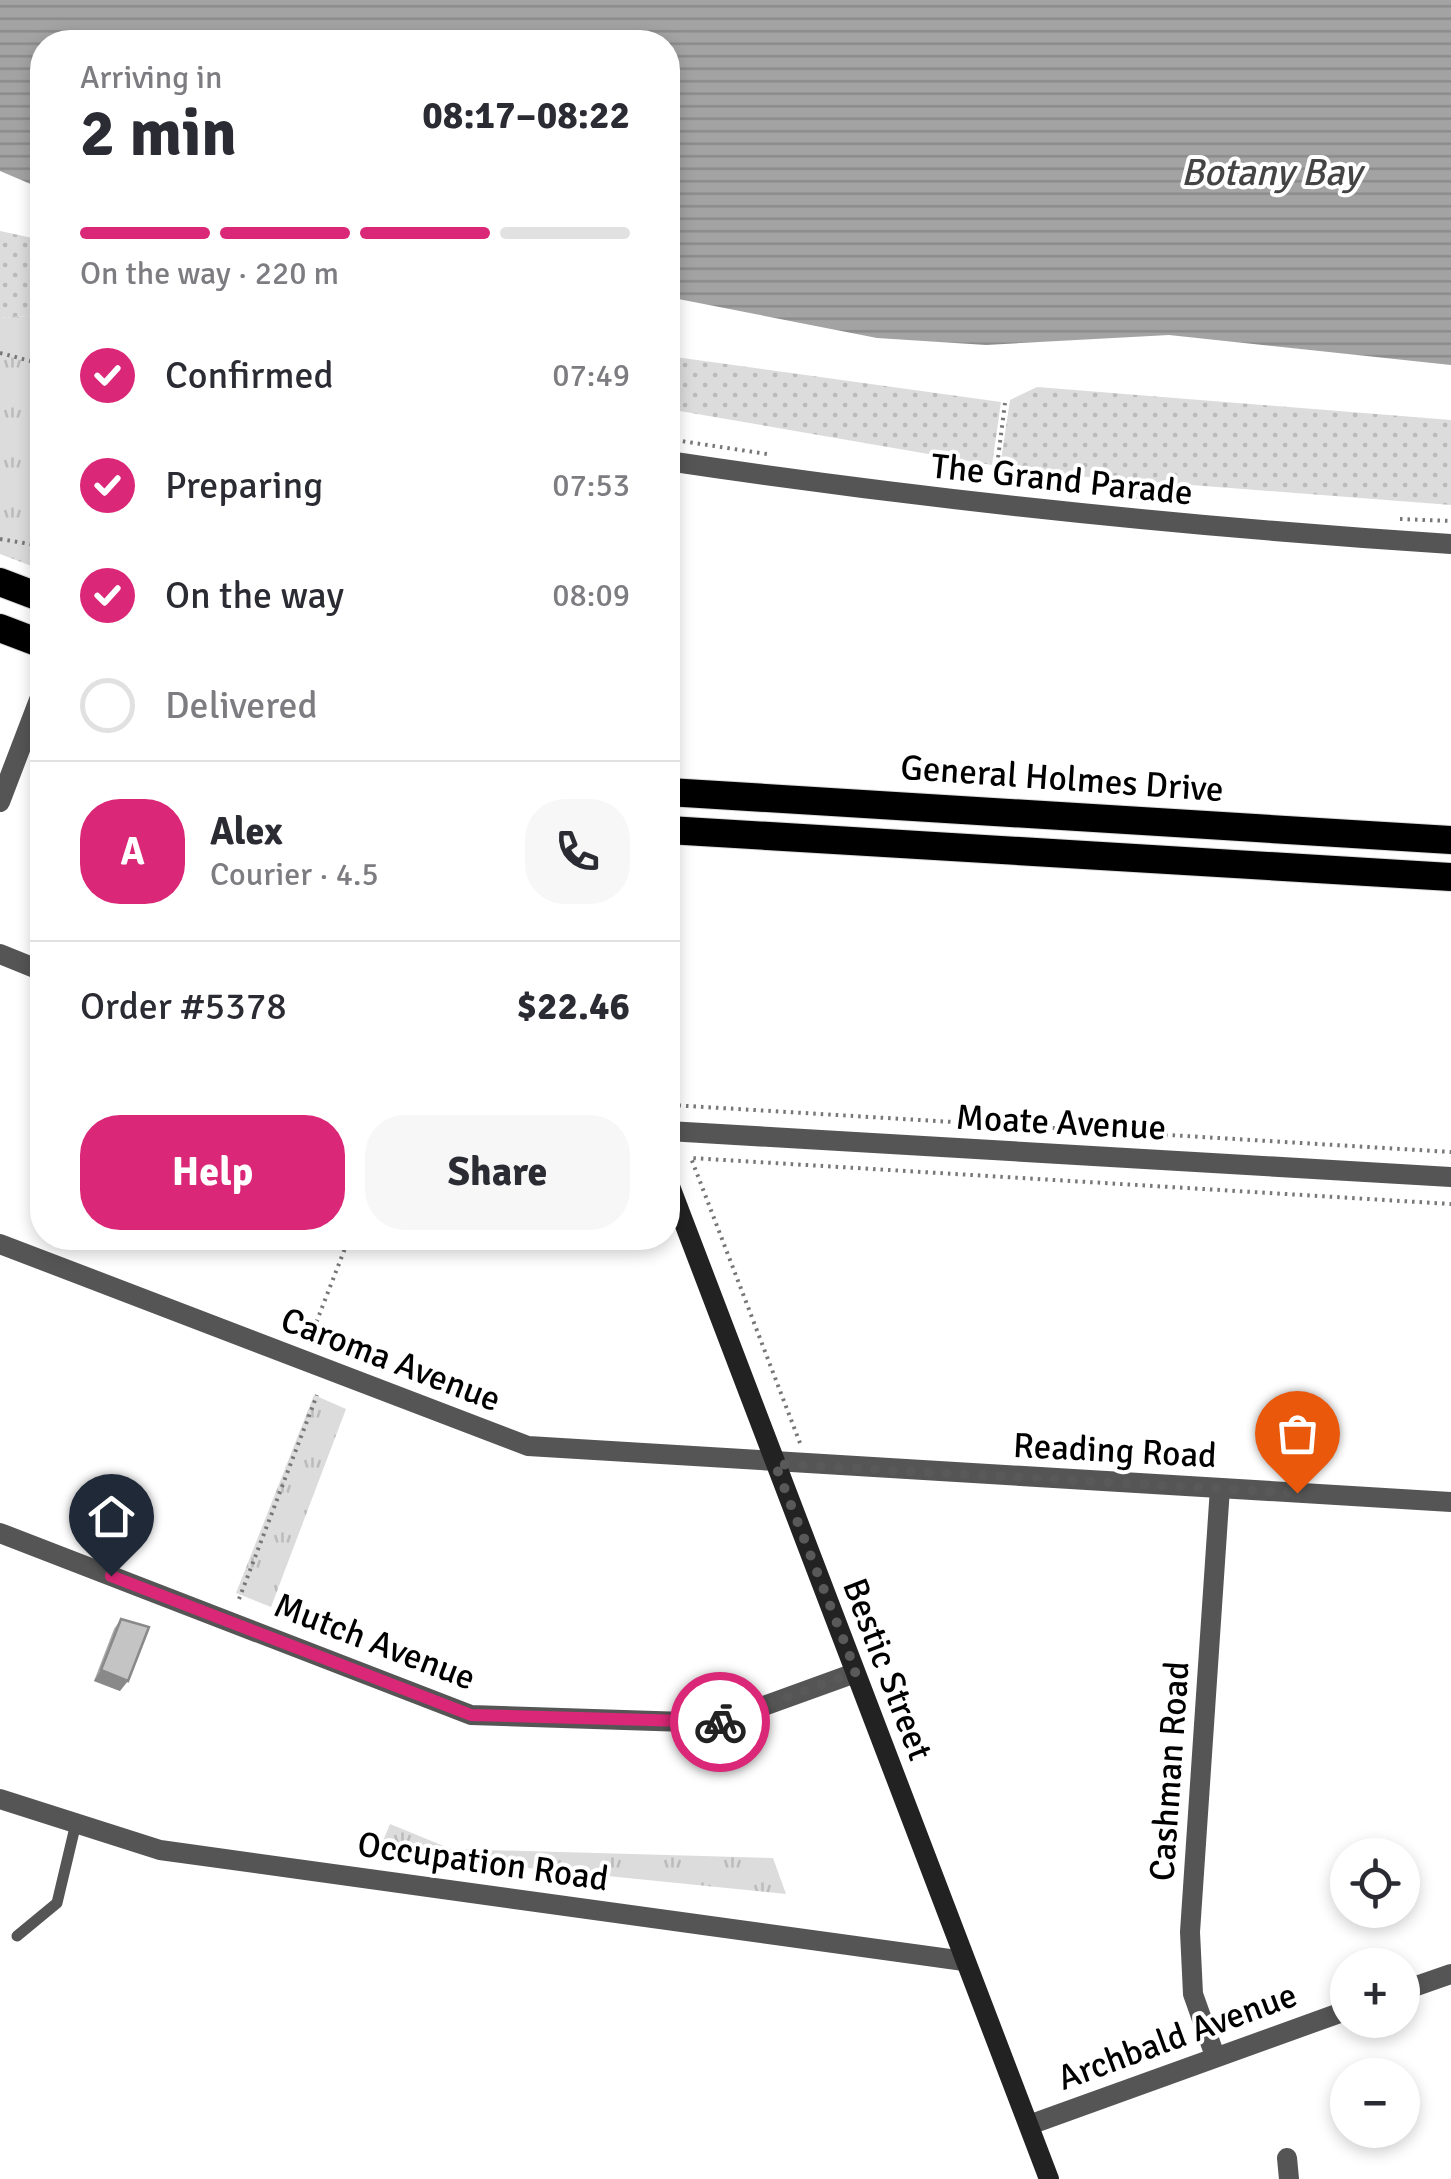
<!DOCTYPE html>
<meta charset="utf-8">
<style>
:root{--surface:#fff;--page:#f7f7f7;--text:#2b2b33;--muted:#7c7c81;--line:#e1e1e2;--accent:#db2777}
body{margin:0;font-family:Signika,sans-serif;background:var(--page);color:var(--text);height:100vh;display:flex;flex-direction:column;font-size:38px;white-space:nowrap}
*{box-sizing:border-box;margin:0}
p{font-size:32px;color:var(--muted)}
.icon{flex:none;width:55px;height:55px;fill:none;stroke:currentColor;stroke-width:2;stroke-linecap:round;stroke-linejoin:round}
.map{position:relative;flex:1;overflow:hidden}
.sheet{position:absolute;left:30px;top:30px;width:650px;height:1220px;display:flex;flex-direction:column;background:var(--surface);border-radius:40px;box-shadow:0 5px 15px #0003}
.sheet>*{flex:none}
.buttons{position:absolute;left:1330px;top:1838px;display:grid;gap:20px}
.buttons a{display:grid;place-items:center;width:90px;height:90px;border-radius:50%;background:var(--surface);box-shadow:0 5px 15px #0003;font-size:50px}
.pin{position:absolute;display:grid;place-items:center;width:85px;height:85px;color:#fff;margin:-102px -42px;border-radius:50% 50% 50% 0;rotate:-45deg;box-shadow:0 0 10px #0007}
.pin .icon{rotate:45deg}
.courier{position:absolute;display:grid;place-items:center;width:100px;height:100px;margin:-50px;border:8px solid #db2777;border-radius:50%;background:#fff;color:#222;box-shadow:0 2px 12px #0007}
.head em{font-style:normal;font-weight:800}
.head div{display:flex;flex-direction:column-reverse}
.head{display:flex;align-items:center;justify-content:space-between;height:170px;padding:0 50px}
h1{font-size:65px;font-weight:800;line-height:75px}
.bar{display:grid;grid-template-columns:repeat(4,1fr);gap:15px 10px;align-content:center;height:120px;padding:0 50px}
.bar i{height:12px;border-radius:8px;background:var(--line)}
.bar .active{background:var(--accent)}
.bar p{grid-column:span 4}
.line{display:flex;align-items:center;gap:25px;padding:0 50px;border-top:2px solid var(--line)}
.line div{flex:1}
.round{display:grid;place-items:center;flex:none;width:105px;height:105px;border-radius:40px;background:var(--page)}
ol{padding:0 50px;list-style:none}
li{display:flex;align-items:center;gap:30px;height:110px}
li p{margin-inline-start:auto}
li .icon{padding:10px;border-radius:50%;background:var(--accent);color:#fff;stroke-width:4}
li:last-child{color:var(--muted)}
li i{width:55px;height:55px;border:5px solid var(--line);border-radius:50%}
.button{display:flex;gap:20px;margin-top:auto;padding:20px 50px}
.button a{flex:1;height:115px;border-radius:40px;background:var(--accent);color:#fff;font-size:40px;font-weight:800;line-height:115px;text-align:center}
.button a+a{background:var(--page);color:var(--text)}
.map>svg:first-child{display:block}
.grass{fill:url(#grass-dots)}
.park{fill:url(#park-tufts)}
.garden{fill:#dcdcdc}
.water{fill:url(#water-rules)}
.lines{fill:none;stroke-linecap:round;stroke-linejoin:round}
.trunk-casing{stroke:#dbdbdb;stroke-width:30}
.path{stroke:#777;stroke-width:4;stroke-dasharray:2.5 5;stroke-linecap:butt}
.service{stroke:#555;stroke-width:11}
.minor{stroke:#555;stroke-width:20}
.secondary{stroke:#222;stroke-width:20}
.trunk{stroke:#000;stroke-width:28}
.wall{fill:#a9a9a9}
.shaded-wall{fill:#898989}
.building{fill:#c4c4c4;stroke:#898989;stroke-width:2.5}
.done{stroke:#595959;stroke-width:10;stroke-dasharray:0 18}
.route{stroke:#db2777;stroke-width:12}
.labels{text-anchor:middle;stroke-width:8;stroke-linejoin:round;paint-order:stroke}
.street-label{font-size:35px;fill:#000;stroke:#fff}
.water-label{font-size:38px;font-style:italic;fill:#444;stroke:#fff}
</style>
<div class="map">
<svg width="1451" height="2179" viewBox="0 0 1451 2179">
<defs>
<pattern id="grass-dots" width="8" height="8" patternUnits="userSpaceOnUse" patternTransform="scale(2.5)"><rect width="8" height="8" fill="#dcdcdc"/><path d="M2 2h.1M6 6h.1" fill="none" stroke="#bbb" stroke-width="1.8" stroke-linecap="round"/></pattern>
<pattern id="park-tufts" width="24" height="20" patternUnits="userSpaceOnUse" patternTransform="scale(2.5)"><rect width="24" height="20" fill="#dcdcdc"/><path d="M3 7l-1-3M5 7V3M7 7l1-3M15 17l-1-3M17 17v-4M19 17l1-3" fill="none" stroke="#bbb"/></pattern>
<pattern id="water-rules" width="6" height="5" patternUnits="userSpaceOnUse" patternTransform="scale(2.5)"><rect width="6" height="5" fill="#a3a3a3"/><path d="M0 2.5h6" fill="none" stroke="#8b8b8b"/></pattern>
</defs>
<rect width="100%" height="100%" fill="#fff"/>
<g class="grass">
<polygon points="0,231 42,240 42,315 0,318"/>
<polygon points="668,356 1001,402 992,465 668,409"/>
<polygon points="1037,387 1451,420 1451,505 1008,471 1000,467 1010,400"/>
</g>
<g class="park">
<polygon points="42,315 42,570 0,554 0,318"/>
<polygon points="314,1395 346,1409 271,1607 236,1593"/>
<polygon points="390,1824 451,1849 773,1858 786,1894 378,1853"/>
</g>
<polygon class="garden" points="42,400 33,407 42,454 42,490 25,408 12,410"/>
<polygon class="water" points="0,0 1451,0 1451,365 1169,335 986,345 877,338 668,297 668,42 42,42 40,188 0,171"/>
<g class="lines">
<g class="trunk-casing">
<g id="trunk">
<polyline points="0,582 42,598"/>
<polyline points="0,628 42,644"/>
<polyline points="668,792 1451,840"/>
<polyline points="668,830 1451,877"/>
</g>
</g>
<g class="path">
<polyline points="0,353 42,364"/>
<polyline points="37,364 41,394"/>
<polyline points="668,439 767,454"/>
<polyline points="1001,487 997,466 1005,403"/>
<polyline points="1112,494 1152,499"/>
<polyline points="1400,519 1451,521"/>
<polyline points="0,539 42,546"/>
<polyline points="671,1105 1451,1152"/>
<polyline points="311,1336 349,1238"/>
<polyline points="800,1443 691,1158 1451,1204"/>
<polyline points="239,1599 317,1395"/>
</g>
<polyline class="service" points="17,1936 57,1903 76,1823"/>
<g class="minor">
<path d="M668,461C928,500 1189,527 1451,544"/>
<polyline points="0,802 42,692"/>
<polyline points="0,954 42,971"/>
<polyline points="668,1131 1451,1177"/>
<polyline points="0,1244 528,1446 1451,1502"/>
<polyline points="0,1533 471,1715 717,1723 855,1673"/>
<polyline points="0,1799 160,1850 964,1961"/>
<polyline points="1402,1991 1451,1974"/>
<polyline points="1215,2056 1193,1994 1190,1932 1220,1488"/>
<polyline points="1029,2125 1348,2010"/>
<polyline points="1287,2158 1289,2179"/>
</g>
<polyline class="secondary" points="668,1181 1049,2179"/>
<use href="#trunk" class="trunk"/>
</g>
<polygon class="wall" points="121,1619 120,1691 94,1681 114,1629"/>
<polygon class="shaded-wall" points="101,1670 128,1681 120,1691 94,1681"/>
<polygon class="building" points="121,1619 149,1627 128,1681 101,1670"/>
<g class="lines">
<polyline class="done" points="720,1722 856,1672 775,1464 1297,1493"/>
<polyline class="route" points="111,1576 471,1715 720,1722"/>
</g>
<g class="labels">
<g class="street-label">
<text transform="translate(1062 479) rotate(6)" y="12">The Grand Parade</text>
<text transform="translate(1062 778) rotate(4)" y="12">General Holmes Drive</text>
<text transform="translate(1061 1122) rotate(3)" y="12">Moate Avenue</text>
<text transform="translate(391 1359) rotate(21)" y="12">Caroma Avenue</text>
<text transform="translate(1115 1450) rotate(3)" y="12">Reading Road</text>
<text transform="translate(375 1641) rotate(21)" y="12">Mutch Avenue</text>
<text transform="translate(888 1669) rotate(69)" y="12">Bestic Street</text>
<text transform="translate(1169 1771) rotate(-86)" y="12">Cashman Road</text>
<text transform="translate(483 1861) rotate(8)" y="12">Occupation Road</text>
<text transform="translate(1177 2036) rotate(-20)" y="12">Archbald Avenue</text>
</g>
<g class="water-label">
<text x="1271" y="185">Botany Bay</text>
</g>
</g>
</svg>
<div class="buttons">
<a><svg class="icon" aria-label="locate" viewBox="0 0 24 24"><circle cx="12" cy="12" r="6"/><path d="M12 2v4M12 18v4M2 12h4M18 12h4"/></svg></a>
<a>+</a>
<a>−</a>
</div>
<div class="pin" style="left:1297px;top:1493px;background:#ea580c"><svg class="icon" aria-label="bag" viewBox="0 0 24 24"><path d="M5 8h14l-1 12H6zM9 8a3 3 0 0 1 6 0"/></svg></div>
<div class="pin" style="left:111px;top:1576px;background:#1f2937"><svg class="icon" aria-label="home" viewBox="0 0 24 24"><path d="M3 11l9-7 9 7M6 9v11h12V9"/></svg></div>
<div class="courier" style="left:720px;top:1722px"><svg class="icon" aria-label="bike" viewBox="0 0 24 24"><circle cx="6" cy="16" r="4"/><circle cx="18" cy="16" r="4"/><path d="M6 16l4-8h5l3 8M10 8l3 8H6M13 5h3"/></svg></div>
<section class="sheet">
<div class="head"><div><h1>2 min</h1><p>Arriving in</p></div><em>08:17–08:22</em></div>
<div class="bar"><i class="active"></i><i class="active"></i><i class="active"></i><i></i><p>On the way · 220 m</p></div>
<ol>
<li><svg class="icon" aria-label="check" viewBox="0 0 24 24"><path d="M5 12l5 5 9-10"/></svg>Confirmed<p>07:49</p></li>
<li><svg class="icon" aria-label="check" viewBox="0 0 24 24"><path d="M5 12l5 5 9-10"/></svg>Preparing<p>07:53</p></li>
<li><svg class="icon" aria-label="check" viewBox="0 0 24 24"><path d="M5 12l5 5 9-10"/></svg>On the way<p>08:09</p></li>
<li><i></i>Delivered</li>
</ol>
<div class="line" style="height:180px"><b class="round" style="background:var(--accent);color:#fff">A</b><div><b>Alex</b><p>Courier · 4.5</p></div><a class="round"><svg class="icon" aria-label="phone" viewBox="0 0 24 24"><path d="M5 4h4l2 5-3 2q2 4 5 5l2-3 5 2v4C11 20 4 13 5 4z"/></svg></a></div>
<div class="line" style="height:130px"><div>Order #5378</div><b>$22.46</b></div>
<div class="button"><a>Help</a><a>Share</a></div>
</section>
</div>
